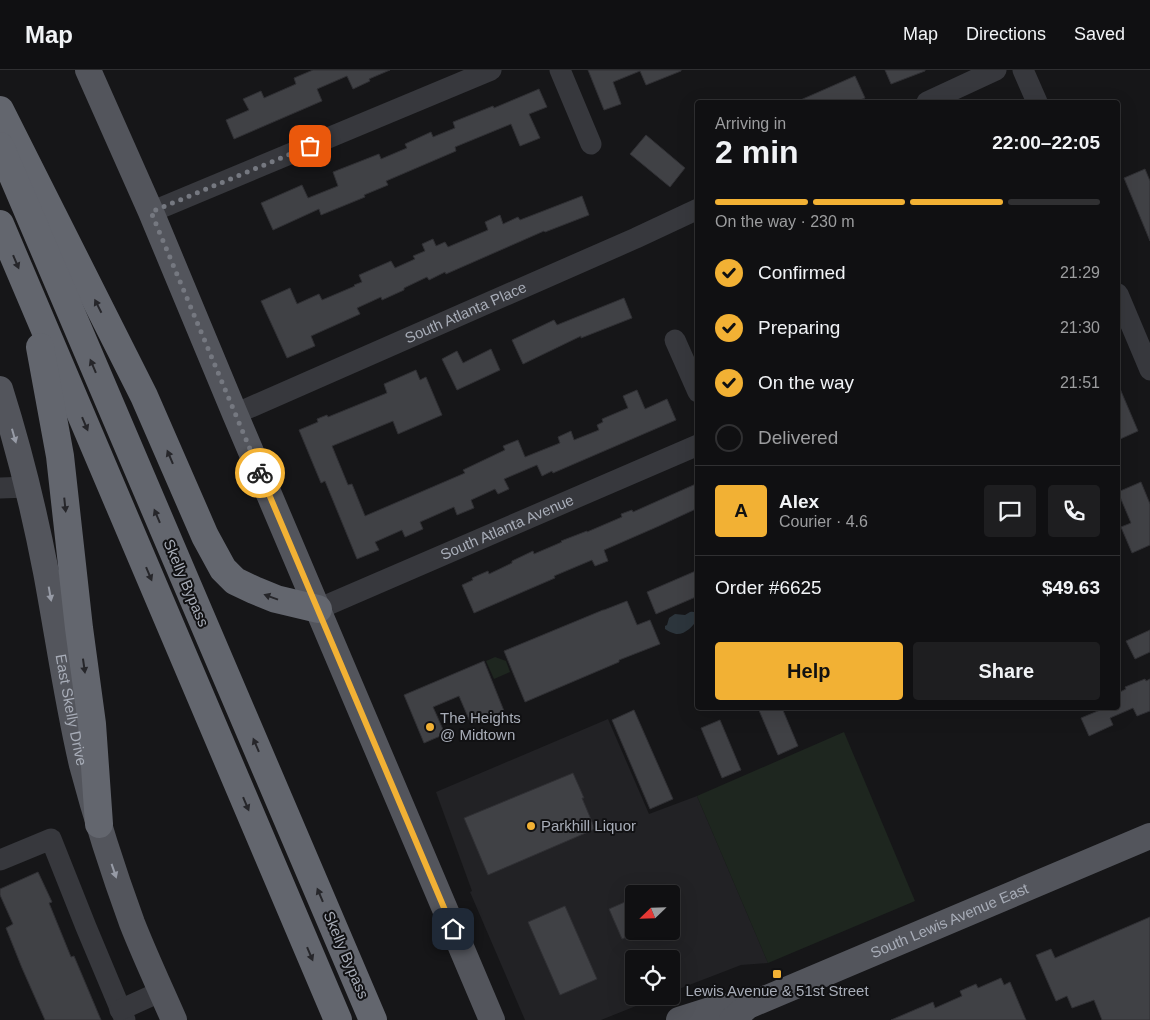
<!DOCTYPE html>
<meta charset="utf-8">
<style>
:root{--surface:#101012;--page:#1e1e20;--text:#f1f3f6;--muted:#9c9d9f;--line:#303032;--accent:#f2b134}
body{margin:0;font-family:Arial,sans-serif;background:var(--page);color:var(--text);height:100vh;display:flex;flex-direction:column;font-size:19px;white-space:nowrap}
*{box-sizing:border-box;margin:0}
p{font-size:16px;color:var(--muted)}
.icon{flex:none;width:28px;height:28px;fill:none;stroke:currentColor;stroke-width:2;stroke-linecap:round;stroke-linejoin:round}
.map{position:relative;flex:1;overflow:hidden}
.drawer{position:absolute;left:695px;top:30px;width:425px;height:610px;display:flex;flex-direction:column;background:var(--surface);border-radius:5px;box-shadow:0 5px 20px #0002,0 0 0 1px var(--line)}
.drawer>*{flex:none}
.needle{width:32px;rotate:247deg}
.buttons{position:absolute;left:625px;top:815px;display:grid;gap:10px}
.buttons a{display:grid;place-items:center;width:55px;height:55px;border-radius:5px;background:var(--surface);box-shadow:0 5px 20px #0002,0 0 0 1px var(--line);font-size:25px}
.pin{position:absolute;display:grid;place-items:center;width:42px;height:42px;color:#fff;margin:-21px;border-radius:10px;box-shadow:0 2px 8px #0006}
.courier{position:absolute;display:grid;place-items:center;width:50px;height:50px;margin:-25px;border:4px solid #f2b134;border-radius:50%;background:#fff;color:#222;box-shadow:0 1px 6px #0007}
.headline em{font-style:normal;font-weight:600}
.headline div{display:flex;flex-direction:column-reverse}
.headline{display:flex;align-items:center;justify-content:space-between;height:85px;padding:0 20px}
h1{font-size:32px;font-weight:600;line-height:38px}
.bar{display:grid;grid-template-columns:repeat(4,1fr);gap:8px 5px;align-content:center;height:60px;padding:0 20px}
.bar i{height:6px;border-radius:4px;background:var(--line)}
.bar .selected{background:var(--accent)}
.bar p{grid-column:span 4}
.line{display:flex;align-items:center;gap:12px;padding:0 20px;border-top:1px solid var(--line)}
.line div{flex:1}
.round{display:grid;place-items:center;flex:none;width:52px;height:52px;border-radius:5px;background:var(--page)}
ol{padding:0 20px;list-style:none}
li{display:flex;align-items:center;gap:15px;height:55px}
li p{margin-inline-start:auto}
li .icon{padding:5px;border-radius:50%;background:var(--accent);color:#111;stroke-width:4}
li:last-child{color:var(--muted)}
li i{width:28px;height:28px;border:2px solid var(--line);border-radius:50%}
.action{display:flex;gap:10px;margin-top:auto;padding:10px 20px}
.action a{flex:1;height:58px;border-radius:5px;background:var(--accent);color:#111;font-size:20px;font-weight:600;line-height:58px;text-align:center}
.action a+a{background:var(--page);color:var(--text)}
header{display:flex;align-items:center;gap:30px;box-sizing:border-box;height:70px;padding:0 25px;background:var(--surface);border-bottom:1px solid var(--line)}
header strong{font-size:24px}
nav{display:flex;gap:28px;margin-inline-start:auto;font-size:18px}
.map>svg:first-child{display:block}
.built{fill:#222225;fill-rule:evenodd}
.green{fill:#1e261f}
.water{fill:#2c353c}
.building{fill:#404145;stroke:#303034}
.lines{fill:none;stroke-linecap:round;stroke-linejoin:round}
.minor{stroke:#37383d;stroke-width:21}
.major{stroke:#53555c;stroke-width:26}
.highway{stroke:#63666e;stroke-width:28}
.oneway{fill:#26262a}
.oneway2{fill:#979ba6}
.done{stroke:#757880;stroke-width:5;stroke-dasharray:0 9}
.route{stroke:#f2b134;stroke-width:6}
.poi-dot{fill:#f2b134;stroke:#111113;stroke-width:2}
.labels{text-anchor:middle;stroke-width:4;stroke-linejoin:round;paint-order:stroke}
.street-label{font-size:15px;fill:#a8adb8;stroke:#111113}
.poi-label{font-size:15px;fill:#a8adb8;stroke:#111113;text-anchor:start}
</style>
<header>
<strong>Map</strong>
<nav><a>Map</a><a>Directions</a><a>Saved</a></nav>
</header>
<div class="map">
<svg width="1150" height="950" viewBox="0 0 1150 950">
<rect width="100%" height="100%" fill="#161618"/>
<path class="built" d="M608,649L649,744L697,726L768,893L741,895L671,922V889H634V926H661L601,950H525L470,822L472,821L436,722ZM634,824H671V861H634Z"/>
<g class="green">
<polygon points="495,587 506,591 510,602 494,609 486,591"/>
<polygon points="844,662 915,831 768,893 697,726"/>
</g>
<path class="water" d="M690,542C696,541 698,544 697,550C693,556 685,565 676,564C672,563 668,561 665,559V556L667,555L669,548L675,544L685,545Z"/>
<g class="building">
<polygon points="313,0 390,0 369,9 370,11 353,19 347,6 317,19 322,31 234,69 226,50 249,40 243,29 261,21 264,28 296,14 294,8"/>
<polygon points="588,0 681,0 681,1 646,15 640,1 613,12 621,34 604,40"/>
<polygon points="885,0 925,0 925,1 891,14"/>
<polygon points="855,6 865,28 855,32 796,32"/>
<polygon points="539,19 547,37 529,44 540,68 520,76 511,54 455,77 456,81 386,111 388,115 364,125 365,127 321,145 319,139 273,160 261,133 302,115 308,128 338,116 333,102 379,84 381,89 407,78 405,74 431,62 433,67 455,58 453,52 493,36 494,38"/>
<polygon points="646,65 685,98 670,117 630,84"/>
<polygon points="1145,99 1150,111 1150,171 1124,108"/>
<polygon points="582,126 589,145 545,162 544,161 446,204 445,202 429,210 427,207 404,218 404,220 382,230 381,227 357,238 360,244 311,266 315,276 287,288 261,231 290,218 297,234 319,224 322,230 355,216 354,215 362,212 359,205 391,191 395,198 415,189 413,186 425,181 422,174 433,169 436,176 445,172 448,177 488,160 485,152 500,145 503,154 518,147 520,150"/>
<polygon points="624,228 632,248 581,268 581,266 523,294 512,270 554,250 557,255"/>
<polygon points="491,279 500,300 457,320 442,289 457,281 463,293"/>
<polygon points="416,300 420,310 426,307 442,345 398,364 393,351 332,376 348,415 352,414 365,446 465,403 463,400 505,380 503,376 518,370 525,387 560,373 558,367 571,361 574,370 599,360 597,355 603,352 602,349 628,338 623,326 637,320 645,339 667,329 676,350 553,403 552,401 542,406 537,395 504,409 509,419 498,424 495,419 471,430 474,438 457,445 454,437 420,452 423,459 405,467 402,460 375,472 379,480 357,489 325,411 321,413 299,360 318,352 317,349 327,345 328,347 387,323 384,314"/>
<polygon points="1118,314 1138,361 1118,370"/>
<polygon points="1141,412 1150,434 1150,475 1132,483 1121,457 1131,453 1118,422"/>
<polygon points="698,413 698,438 659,456 604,480 608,491 595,496 592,490 554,506 555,508 474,543 462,515 473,510 472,508 488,501 489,504 512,493 512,491 533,481 534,484 562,472 561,471 587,461 587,462 622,447 621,444 632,440 633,442"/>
<polygon points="698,500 698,526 656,544 647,522"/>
<polygon points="627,531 637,555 650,550 660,574 619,590 619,592 525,632 504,581 603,540 604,540"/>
<polygon points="1150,560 1150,582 1135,589 1126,571"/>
<polygon points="484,591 504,641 471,654 459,626 433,637 445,664 424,673 404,625"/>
<polygon points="1145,609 1146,611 1150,609 1150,641 1137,646 1133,638 1110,648 1113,655 1089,666 1081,648 1105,638 1118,638 1118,623 1126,619 1125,617"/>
<polygon points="758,638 782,638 798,676 778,685"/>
<polygon points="634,640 673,729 650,739 612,650"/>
<polygon points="720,650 741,700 722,708 701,658"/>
<polygon points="573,703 584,728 582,728 595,759 488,805 464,748"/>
<polygon points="38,802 52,832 49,833 71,887 74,886 101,950 45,950 22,898 6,858 13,854 0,825 0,819"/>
<polygon points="634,828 634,864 622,869 609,839"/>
<polygon points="565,836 597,909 560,925 528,852"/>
<polygon points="1150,847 1150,950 1102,950 1094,930 1072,938 1067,926 1056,931 1036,885 1051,879 1055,888"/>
<polygon points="1001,908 1004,915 1010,912 1026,950 891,950 933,932 935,938 962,926 960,921 976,914 978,918"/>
</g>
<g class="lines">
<g class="minor">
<polyline points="560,0 591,74"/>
<polyline points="1023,0 1037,32"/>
<polyline points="927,32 996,0"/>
<polyline points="151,142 491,0"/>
<polyline points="1118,224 1150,300"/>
<polyline points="675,270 698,322"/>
<path id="s1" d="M235,344L636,168L698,139"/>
<polyline points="0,418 28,417"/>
<path id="s2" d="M318,539L698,375"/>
<polyline points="0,790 51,769 86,857 125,950"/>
<polyline points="120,940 162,921"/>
</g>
<g class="major">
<polyline points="88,0 151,142 235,344 492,950"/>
<path id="s3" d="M0,319C19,379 34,440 46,502C58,566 67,631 82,695C96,748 113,801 132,853C145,886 160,918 174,950"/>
<polyline points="679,950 720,937 748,936"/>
<path id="s4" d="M732,950L748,936L1150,766"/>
</g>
<g class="highway">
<polyline points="0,40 144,326 205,466 223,499 235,511 254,520 276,529 318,539"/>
<polyline points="0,76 373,950"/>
<polyline points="0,154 338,950"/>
<polyline points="40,277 60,386 79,558 92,654 99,754"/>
</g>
</g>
<defs><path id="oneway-solid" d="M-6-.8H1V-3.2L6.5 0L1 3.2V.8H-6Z" transform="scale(1.25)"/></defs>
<g class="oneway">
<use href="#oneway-solid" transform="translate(16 192) rotate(67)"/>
<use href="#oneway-solid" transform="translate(98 236) rotate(-117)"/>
<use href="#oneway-solid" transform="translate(93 296) rotate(-113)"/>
<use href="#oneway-solid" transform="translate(85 354) rotate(67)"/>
<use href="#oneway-solid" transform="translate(170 387) rotate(-113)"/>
<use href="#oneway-solid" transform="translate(65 435) rotate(84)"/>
<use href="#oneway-solid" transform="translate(157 446) rotate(-113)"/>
<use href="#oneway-solid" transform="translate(149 504) rotate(67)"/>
<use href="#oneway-solid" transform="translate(271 527) rotate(-160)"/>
<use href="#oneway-solid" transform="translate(84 596) rotate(82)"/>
<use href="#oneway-solid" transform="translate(256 675) rotate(-113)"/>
<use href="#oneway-solid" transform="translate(246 734) rotate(67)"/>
<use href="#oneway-solid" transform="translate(320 825) rotate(-113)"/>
<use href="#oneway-solid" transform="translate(310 884) rotate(67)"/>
</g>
<g class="oneway2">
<use href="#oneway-solid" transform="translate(14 366) rotate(74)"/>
<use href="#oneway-solid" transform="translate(50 524) rotate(80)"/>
<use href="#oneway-solid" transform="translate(114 801) rotate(71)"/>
</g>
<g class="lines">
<polyline class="done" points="260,403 151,142 310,76"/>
<polyline class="route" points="260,403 453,859"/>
</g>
<g class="poi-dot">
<circle cx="430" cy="657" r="5"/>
<circle cx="531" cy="756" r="5"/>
<rect x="772" y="899" width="10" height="10" rx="2.5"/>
</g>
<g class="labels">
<g class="street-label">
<text dy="5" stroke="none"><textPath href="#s1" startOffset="252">South Atlanta Place</textPath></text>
<text dy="5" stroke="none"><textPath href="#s2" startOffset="206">South Atlanta Avenue</textPath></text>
<text transform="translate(186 513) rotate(67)" y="5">Skelly Bypass</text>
<text dy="5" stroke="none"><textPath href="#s3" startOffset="329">East Skelly Drive</textPath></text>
<text dy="5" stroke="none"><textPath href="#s4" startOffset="240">South Lewis Avenue East</textPath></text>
<text transform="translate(346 885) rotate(67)" y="5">Skelly Bypass</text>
</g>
<g class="poi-label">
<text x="440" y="653">The Heights<tspan x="440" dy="17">@ Midtown</tspan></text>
<text x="541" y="761">Parkhill Liquor</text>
<text x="777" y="926" text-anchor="middle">Lewis Avenue &amp; 51st Street</text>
</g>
</g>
</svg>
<div class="buttons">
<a><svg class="needle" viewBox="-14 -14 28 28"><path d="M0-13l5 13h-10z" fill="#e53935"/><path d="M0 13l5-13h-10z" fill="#9c9d9f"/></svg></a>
<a><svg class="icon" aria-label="locate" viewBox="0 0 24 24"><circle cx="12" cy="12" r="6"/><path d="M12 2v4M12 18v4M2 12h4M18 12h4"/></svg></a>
</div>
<div class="pin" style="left:310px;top:76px;background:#ea580c"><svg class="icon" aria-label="bag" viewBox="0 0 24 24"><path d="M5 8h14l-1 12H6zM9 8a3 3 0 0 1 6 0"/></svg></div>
<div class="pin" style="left:453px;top:859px;background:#1f2937"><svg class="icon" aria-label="home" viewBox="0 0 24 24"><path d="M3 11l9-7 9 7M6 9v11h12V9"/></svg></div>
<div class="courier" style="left:260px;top:403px"><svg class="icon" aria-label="bike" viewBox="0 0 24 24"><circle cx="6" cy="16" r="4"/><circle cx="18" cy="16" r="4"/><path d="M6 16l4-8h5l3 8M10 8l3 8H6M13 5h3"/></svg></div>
<section class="drawer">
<div class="headline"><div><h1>2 min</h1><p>Arriving in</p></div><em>22:00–22:05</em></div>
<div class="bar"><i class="selected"></i><i class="selected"></i><i class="selected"></i><i></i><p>On the way · 230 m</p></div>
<ol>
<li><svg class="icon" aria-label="check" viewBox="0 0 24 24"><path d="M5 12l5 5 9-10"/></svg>Confirmed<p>21:29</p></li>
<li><svg class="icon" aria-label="check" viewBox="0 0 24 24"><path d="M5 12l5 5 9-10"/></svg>Preparing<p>21:30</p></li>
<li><svg class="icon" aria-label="check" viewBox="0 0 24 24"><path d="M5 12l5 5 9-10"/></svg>On the way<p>21:51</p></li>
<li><i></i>Delivered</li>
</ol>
<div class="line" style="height:90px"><b class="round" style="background:var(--accent);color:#111">A</b><div><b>Alex</b><p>Courier · 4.6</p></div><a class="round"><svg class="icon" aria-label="chat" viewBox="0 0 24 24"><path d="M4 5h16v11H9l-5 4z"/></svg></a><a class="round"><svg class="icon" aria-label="phone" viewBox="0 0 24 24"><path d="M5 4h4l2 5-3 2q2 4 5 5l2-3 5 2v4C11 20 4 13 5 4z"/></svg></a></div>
<div class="line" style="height:65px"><div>Order #6625</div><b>$49.63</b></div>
<div class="action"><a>Help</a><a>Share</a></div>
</section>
</div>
